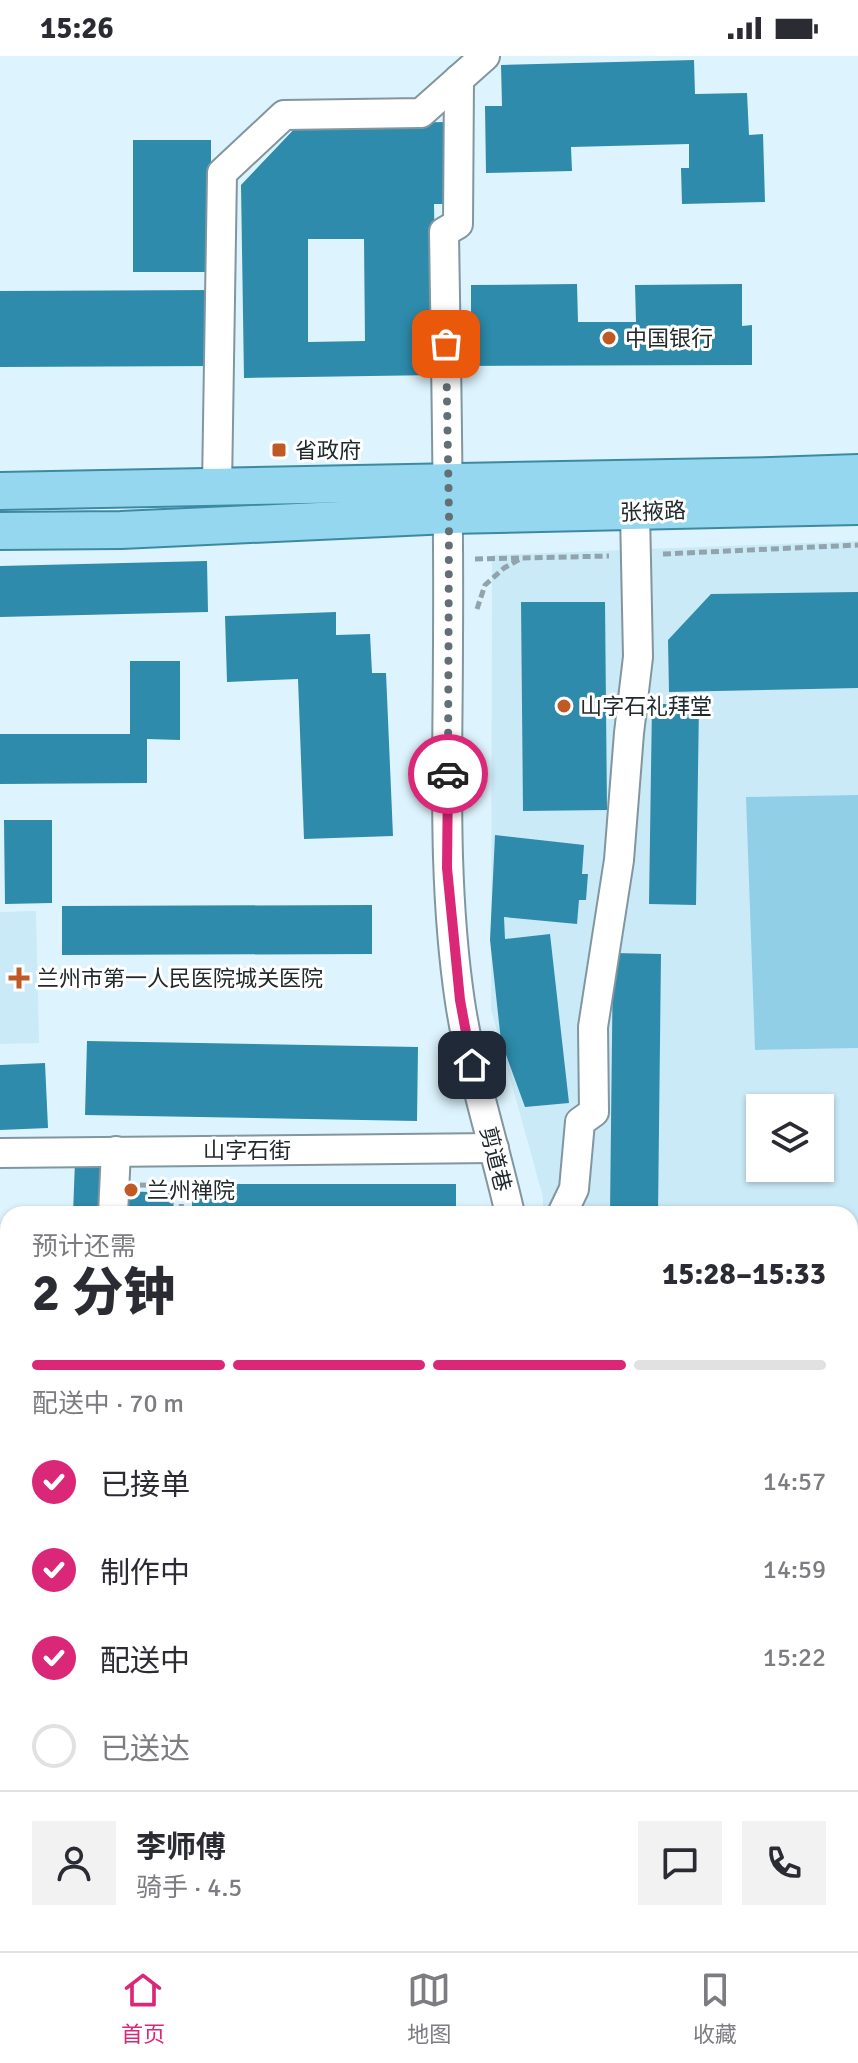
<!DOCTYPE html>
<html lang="zh">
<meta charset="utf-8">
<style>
:root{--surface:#fff;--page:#f2f2f3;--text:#2b2b33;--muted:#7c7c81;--line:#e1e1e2;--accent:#db2777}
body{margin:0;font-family:Signika,"Noto Sans SC",sans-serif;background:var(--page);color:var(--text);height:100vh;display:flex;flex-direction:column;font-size:30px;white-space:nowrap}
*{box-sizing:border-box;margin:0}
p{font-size:26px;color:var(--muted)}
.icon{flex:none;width:44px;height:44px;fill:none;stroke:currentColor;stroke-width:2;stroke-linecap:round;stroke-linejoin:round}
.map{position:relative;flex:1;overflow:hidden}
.drawer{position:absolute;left:0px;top:1150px;width:858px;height:746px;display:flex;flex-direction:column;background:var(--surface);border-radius:24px 24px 0 0;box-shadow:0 2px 6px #0004}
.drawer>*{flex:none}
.buttons{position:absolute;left:746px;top:1038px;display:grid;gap:16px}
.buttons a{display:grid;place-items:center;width:88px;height:88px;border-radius:0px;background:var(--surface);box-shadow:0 2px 6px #0004;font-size:40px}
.pin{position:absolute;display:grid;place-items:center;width:68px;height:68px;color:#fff;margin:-34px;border-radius:16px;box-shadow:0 4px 12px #0006}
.courier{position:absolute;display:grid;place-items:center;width:80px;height:80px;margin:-40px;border:6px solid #db2777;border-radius:50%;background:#fff;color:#222;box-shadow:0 2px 10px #0007}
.summary em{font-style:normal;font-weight:800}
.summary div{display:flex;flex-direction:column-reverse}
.summary{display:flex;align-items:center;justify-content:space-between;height:136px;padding:0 32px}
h1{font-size:52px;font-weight:800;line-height:60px}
.bar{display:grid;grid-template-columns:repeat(4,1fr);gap:12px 8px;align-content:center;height:96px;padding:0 32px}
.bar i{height:10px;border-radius:6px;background:var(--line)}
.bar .current{background:var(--accent)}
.bar p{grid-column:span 4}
.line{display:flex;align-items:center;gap:20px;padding:0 32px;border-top:2px solid var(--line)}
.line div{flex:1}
.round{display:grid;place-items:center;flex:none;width:84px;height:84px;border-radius:0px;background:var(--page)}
ol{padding:0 32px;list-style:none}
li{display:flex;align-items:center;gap:24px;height:88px}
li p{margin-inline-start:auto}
li .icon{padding:8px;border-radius:50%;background:var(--accent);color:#fff;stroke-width:4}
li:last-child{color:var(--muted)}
li i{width:44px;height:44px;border:4px solid var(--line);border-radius:50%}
.status{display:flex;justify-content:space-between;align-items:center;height:56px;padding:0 40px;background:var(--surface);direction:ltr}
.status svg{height:22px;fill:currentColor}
.tabs{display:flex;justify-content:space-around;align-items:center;height:112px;border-top:2px solid var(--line);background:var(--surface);font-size:22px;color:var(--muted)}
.tabs a{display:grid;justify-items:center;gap:4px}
.tabs .current{color:var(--accent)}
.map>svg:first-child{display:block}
.built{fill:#caeaf7;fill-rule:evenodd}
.green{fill:#91cfe7}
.building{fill:#2e8bab;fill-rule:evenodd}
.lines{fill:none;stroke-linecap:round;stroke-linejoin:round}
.minor-casing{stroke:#81969f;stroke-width:32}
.major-casing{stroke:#3d89a4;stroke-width:40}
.path{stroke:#92a4ab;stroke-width:5;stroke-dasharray:8 4;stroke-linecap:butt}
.minor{stroke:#fff;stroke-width:28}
.major{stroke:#94d7ef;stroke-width:36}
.done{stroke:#627076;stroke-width:8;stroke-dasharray:0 14.4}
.route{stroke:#db2777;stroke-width:10}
.poi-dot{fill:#bf5a27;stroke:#fff;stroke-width:3}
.labels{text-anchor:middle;stroke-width:6;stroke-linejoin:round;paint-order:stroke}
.poi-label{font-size:22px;fill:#20292c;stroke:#fff;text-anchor:start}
.street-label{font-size:22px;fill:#20292c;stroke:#fff}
</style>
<div class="status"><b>15:26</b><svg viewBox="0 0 49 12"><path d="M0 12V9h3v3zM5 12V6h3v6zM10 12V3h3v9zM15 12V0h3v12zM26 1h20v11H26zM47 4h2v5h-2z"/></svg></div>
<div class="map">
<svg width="858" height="1895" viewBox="0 0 858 1895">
<rect width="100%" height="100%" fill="#ddf4fe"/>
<g class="built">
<path d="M858,485V1673H850V1158H543V1141L491,953L492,499ZM760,1052H820V1112H760Z"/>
<polygon points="36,855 39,987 0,988 0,856"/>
<polygon points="850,1768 858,1769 858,1895 529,1895 529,1888 850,1888"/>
</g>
<polygon class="green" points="858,739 858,992 755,994 746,741"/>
<g class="building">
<polygon points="694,4 695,38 747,37 749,79 763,78 765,146 682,148 681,112 689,112 689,88 571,91 572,115 486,117 485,50 502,50 501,9"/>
<path d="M448,66L449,148H434L437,319L244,322L241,129L299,68ZM308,183H364L365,285L308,286Z"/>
<rect x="133" y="84" width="78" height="132"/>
<polygon points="577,228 578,266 636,266 635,229 742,228 742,270 752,269 752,309 456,310 456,267 471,267 471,229"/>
<polygon points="215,234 215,310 0,311 0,235"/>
<polygon points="207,505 208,556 0,561 0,510"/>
<polygon points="858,536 858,632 669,636 668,584 711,538"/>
<polygon points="521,546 605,546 607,754 523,755"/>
<polygon points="336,556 336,579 370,578 372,617 386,617 393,780 304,783 298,623 227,626 225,560"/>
<polygon points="130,605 180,605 180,684 147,683 147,727 0,728 0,678 130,678"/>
<polygon points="652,648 699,648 696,849 649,848"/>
<polygon points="4,764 52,764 52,847 5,848"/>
<polygon points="495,779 584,789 582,818 588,818 586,844 579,844 577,868 504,861 505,883 550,878 569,1047 525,1051 501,985 490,884"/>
<polygon points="372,849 372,898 62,899 62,850"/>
<polygon points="613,897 661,898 658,1158 610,1158"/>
<polygon points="87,985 418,991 417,1065 85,1059"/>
<polygon points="45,1007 48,1072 0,1074 0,1009"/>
<polygon points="75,1105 104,1106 102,1158 73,1158"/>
<rect x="192" y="1128" width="264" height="30"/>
<polygon points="122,1135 174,1137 173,1158 121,1158"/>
<polygon points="0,1219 8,1219 8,1269 0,1270"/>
<polygon points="0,1339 8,1339 8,1394 0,1395"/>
<rect x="0" y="1456" width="8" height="62"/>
<rect x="0" y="1593" width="8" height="55"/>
<polygon points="5,1679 8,1680 8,1888 0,1886 0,1701"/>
<rect x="850" y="1687" width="8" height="44"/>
<polygon points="850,1835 858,1835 858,1892 788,1892 788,1888 850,1888"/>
<polygon points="67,1888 308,1888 307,1895 65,1895"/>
<rect x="591" y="1888" width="71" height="7"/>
</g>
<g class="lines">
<g class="minor-casing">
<g id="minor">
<path d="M459,23L458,168L444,176C446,312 449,447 448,582C448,704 442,825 460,946C471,1018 494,1087 510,1158"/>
<polyline points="217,431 222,117 284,59 421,57 485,0"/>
<polyline points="0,1097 494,1092"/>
<polyline points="113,1158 116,1095"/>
<polyline points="562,1158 574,1133 580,1066 594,1056 593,971 619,804 629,677 638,601 635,456"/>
<polyline points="0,1415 8,1415"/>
<polyline points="0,1677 8,1678"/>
<polyline points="850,1750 858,1751"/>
<polyline points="44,1895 46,1888"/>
<polyline points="493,1895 493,1888"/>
<polyline points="712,1895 712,1888"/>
</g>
</g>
<g class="major-casing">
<g id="major">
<polyline points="0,435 771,420 858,417"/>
<polyline points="0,475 121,474 449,459 858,450"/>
</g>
</g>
<g class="path">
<polyline points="663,498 858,489"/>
<polyline points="475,503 521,502"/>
<polyline points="477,553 485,529 504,512 522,502 609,500"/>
<polyline points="140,1129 182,1130 181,1158"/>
</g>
<use href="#minor" class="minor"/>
<use href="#major" class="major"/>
</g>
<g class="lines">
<polyline class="done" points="446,288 449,459 448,718"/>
<polyline class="route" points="448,718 447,812 460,944 472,1009"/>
</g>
<g class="poi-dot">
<circle cx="609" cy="282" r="8"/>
<rect x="271" y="386" width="16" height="16" rx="4"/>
<circle cx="564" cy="650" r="8"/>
<path d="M15 910h8v8h8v8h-8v8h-8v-8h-8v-8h8z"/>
<circle cx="131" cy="1134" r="8"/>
</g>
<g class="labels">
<g class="poi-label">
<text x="625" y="290">中国银行</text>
<text x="295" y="402">省政府</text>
<text x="580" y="658">山字石礼拜堂</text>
<text x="37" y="930">兰州市第一人民医院城关医院</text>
<text x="147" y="1142">兰州禅院</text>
</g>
<g class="street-label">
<text transform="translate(653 455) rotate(-2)" y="8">张掖路</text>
<text x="247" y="1102">山字石街</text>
<text transform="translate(496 1103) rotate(76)" y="8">剪道巷</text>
</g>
</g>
</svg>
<div class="buttons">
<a><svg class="icon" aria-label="layers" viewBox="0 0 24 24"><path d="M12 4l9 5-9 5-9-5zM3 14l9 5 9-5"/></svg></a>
</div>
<div class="pin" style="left:446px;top:288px;background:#ea580c"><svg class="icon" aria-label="bag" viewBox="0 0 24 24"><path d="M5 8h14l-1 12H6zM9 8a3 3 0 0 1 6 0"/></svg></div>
<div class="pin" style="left:472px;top:1009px;background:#1f2937"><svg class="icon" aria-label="home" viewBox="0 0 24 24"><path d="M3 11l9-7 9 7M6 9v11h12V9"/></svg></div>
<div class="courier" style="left:448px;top:718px"><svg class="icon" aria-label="car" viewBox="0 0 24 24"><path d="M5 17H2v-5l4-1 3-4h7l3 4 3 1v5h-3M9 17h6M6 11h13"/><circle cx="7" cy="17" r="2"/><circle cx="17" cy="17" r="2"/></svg></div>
<section class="drawer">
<div class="summary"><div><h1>2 分钟</h1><p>预计还需</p></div><em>15:28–15:33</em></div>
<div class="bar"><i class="current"></i><i class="current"></i><i class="current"></i><i></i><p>配送中 · 70 m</p></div>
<ol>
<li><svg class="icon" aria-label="check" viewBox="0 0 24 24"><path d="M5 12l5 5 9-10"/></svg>已接单<p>14:57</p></li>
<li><svg class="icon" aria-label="check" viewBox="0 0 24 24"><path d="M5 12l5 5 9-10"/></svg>制作中<p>14:59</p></li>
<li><svg class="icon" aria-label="check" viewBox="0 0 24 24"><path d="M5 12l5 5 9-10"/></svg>配送中<p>15:22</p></li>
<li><i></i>已送达</li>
</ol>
<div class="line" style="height:144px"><a class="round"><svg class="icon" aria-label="person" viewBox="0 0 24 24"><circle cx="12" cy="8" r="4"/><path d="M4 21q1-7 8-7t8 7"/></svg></a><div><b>李师傅</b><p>骑手 · 4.5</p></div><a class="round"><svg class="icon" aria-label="chat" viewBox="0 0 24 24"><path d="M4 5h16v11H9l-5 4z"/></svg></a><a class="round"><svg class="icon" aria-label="phone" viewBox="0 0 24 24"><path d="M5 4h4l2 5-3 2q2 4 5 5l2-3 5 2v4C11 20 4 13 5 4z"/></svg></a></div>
</section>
</div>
<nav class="tabs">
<a class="current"><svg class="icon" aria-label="home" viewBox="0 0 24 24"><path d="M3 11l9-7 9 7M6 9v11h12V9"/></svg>首页</a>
<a><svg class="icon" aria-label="map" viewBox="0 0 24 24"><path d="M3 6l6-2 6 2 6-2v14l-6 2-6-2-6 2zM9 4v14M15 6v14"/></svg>地图</a>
<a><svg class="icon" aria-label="saved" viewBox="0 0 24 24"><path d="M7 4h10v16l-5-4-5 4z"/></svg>收藏</a>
</nav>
